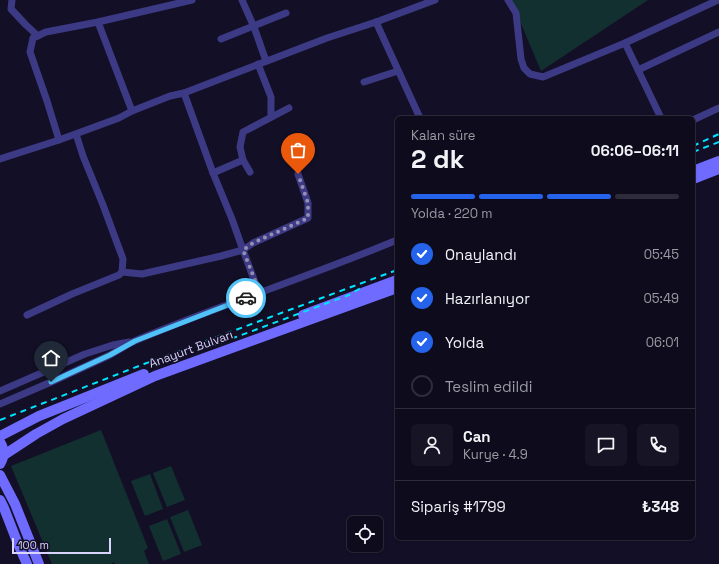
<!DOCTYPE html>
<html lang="tr">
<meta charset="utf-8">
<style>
:root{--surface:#0e0b1c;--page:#171425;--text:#f1f3f6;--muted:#9b9ba3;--line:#2e2b3b;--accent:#2563eb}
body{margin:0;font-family:"Space Grotesk",sans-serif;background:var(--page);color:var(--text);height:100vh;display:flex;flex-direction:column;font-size:15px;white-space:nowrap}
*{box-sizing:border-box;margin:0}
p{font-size:13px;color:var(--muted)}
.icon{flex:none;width:22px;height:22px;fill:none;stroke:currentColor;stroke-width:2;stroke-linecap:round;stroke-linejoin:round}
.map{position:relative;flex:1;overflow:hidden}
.details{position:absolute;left:395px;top:116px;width:300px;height:424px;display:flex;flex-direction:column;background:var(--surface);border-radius:6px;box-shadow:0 1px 3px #0004,0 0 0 1px var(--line)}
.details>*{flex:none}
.controls{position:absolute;left:347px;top:516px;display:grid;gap:8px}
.controls a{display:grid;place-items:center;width:36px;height:36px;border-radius:6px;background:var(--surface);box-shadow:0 1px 3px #0004,0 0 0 1px var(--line);font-size:20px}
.scale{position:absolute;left:12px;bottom:10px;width:99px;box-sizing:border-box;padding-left:4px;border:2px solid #d9d4ff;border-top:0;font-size:11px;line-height:14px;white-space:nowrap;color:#d9d4ff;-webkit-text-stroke:3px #130f26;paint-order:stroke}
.pin{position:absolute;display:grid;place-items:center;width:34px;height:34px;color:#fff;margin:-41px -17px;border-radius:50% 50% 50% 0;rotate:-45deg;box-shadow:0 0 4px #0007}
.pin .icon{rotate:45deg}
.courier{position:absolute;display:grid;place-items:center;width:40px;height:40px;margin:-20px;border:3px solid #4fc3f7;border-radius:50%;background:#fff;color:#222;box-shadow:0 1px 5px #0007}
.head em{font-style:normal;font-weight:700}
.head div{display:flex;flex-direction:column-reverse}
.head{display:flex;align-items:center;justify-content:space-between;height:68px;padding:0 16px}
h1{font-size:26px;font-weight:700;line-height:30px}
.bar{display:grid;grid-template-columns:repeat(4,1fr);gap:6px 4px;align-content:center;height:48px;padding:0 16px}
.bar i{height:5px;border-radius:3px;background:var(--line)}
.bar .current{background:var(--accent)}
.bar p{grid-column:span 4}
.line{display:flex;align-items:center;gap:10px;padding:0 16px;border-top:1px solid var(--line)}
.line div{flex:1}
.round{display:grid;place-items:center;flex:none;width:42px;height:42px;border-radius:6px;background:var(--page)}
ol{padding:0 16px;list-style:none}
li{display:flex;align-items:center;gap:12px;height:44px}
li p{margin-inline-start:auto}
li .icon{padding:4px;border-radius:50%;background:var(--accent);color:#fff;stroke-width:4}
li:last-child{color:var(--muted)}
li i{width:22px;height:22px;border:2px solid var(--line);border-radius:50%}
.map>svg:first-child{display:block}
.green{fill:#12302f}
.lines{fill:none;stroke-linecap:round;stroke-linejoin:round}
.street{stroke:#3d3a85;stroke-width:7}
.secondary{stroke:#6f6bff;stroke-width:10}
.rail{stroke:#00e5ff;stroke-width:2;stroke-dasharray:6 5;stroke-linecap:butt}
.done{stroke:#948fb3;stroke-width:4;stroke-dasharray:0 7.2}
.route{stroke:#4fc3f7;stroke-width:5}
.labels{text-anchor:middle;stroke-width:3.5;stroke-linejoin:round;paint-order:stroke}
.street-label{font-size:12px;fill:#d9d4ff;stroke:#130f26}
</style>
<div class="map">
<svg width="719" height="564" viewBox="0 0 719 564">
<rect width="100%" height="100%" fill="#130f26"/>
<g class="green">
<polygon points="511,0 648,0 541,71"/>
<polygon points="101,430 148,548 144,551 149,564 115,564 114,562 111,564 52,564 11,466"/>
<polygon points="171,466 185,500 167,507 153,473"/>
<polygon points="150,474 163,509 145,516 131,481"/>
<polygon points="188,510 202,545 184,552 170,517"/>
<polygon points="167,519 181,554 163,561 149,526"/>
</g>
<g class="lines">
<g class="street">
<polyline points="12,0 11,9 26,25 38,36"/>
<polyline points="242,0 254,27 266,61"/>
<polyline points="508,0 516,13 521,59 524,68 530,74 543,77 625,43 718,0"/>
<polyline points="98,22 132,111"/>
<polyline points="376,22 420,118"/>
<polyline points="221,39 286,13"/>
<polyline points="625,43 638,70 719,32"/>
<polyline points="258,64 271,97 271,117"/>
<polyline points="638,70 661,118"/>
<polyline points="364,82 398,71"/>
<polyline points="184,93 213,173 232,219 243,250 259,293"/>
<polyline points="693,120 719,108"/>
<polyline points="59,140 47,101 30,52 33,38 46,32 98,22 192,0"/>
<polyline points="0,159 59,140 119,118 132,111 170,96 184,93 327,38 376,22 435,0"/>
<polyline points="243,160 250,172"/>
<polyline points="213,173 243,160 240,147 243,132 289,108"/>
<polyline points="122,272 142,274 221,256 243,250 253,243 308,218 308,203 298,174"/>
<polyline points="27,315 72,294 119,275 122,272 123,259 103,205 83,156 76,134"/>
<polyline points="0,391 85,354 113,345 129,342"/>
<path d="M0,404C36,389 72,373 108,356C118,351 127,344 137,340C223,304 311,276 397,240"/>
</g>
<g class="secondary">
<polyline points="693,171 719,161"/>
<polyline points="693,179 719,169"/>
<polyline points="303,315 397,280"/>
<polyline points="0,436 39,416 144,374"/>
<path d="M0,442C5,450 5,456 0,464"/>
<polyline points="4,455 36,434 63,419 155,376 397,288"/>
<polyline points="0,475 15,504 39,564"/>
<polyline points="0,500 4,508 18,544 27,564"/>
</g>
<g class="rail">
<polyline points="693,146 719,134"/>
<polyline points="693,152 719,142"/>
<polyline points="200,349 220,343 349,295 361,288"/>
<polyline points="0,420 144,364 397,270"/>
</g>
</g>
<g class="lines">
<polyline class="done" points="246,298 260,293 243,250 253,243 308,218 308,203 298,174"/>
<polyline class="route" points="51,382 110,355 135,341 246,298"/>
</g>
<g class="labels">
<g class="street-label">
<text transform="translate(191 349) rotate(-20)" y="4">Anayurt Bulvarı</text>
</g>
</g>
</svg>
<div class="controls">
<a><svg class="icon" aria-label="locate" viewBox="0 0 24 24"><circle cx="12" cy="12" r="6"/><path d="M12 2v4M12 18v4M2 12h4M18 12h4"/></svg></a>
</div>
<div class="scale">100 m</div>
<div class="pin" style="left:298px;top:174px;background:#ea580c"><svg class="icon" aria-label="bag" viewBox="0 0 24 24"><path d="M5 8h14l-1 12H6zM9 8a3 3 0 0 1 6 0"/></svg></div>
<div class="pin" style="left:51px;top:382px;background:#1f2937"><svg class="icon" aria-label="home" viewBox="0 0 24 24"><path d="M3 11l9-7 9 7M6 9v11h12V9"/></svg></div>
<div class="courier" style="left:246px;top:298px"><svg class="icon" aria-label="car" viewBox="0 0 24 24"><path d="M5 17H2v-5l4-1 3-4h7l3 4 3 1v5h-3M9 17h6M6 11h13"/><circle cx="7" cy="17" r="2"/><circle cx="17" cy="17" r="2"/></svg></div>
<section class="details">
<div class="head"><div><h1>2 dk</h1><p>Kalan süre</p></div><em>06:06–06:11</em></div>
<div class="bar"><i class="current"></i><i class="current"></i><i class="current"></i><i></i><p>Yolda · 220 m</p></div>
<ol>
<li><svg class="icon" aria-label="check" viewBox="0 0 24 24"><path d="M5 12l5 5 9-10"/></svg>Onaylandı<p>05:45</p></li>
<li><svg class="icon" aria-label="check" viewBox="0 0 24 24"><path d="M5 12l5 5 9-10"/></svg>Hazırlanıyor<p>05:49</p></li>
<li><svg class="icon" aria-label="check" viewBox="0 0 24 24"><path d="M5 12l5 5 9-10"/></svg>Yolda<p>06:01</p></li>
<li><i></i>Teslim edildi</li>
</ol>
<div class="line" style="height:72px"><a class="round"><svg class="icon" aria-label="person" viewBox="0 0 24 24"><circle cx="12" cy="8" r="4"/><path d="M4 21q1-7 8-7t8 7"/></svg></a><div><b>Can</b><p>Kurye · 4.9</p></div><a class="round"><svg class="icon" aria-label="chat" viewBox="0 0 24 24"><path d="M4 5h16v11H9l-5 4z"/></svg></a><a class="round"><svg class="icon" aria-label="phone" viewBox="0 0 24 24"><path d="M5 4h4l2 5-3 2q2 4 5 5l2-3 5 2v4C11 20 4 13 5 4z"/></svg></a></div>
<div class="line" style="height:52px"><div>Sipariş #1799</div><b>₺348</b></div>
</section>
</div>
